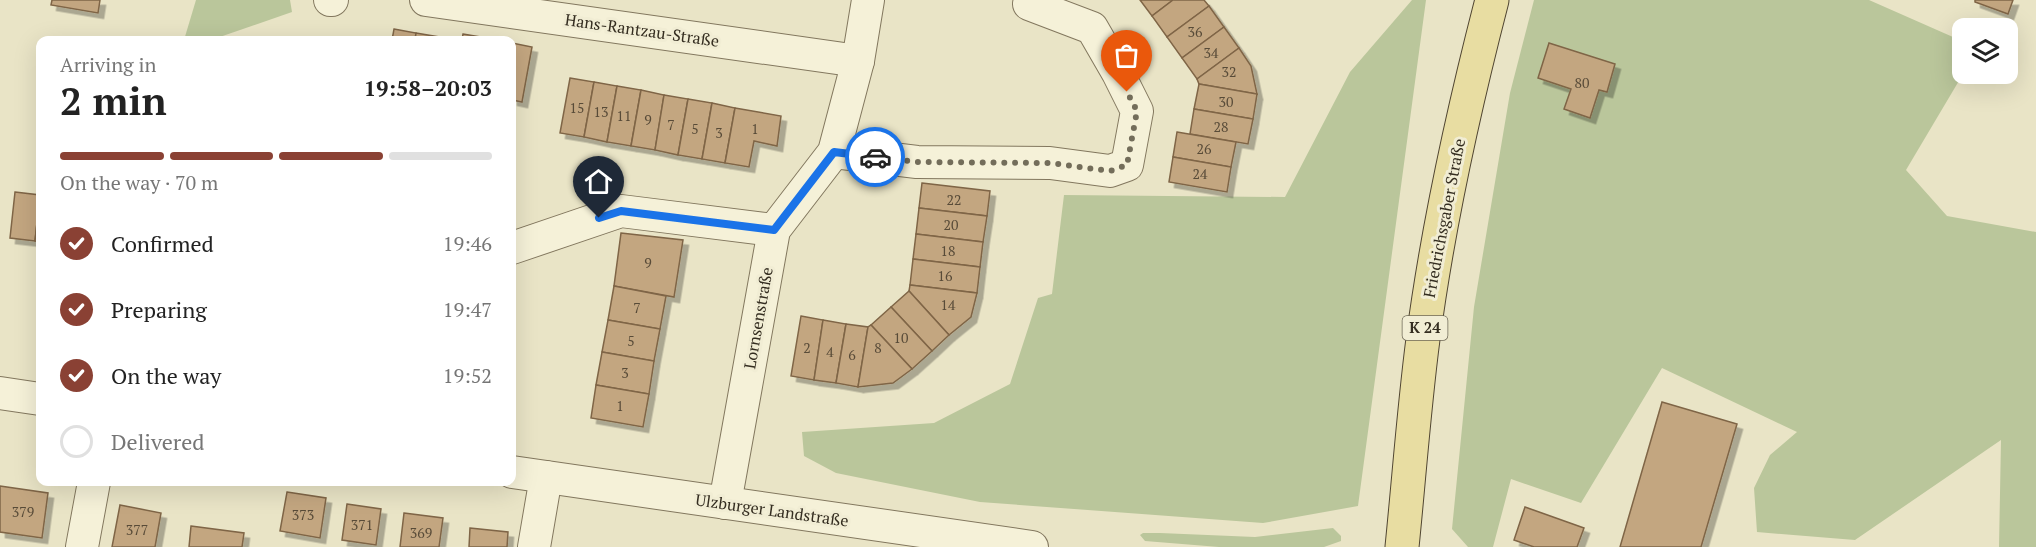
<!DOCTYPE html>
<meta charset="utf-8">
<style>
:root{--surface:#fff;--page:#f6f6f6;--text:#222;--muted:#767676;--line:#e0e0e0;--accent:#8a4134}
body{margin:0;font-family:"PT Serif",serif;background:var(--page);color:var(--text);height:100vh;display:flex;flex-direction:column;font-size:22px;white-space:nowrap}
*{box-sizing:border-box;margin:0}
p{font-size:20px;color:var(--muted)}
.icon{flex:none;width:33px;height:33px;fill:none;stroke:currentColor;stroke-width:2;stroke-linecap:round;stroke-linejoin:round}
.map{position:relative;flex:1;overflow:hidden}
.sheet{position:absolute;left:36px;top:36px;width:480px;height:450px;display:flex;flex-direction:column;background:var(--surface);border-radius:12px;box-shadow:0 6px 24px #0002}
.sheet>*{flex:none}
.fabs{position:absolute;left:1952px;top:18px;display:grid;gap:12px}
.fabs a{display:grid;place-items:center;width:66px;height:66px;border-radius:12px;background:var(--surface);box-shadow:0 6px 24px #0002;font-size:30px}
.pin{position:absolute;display:grid;place-items:center;width:51px;height:51px;color:#fff;margin:-62px -26px;border-radius:50% 50% 50% 0;rotate:-45deg;box-shadow:0 0 6px #0007}
.pin .icon{rotate:45deg}
.courier{position:absolute;display:grid;place-items:center;width:60px;height:60px;margin:-30px;border:4px solid #1a73e8;border-radius:50%;background:#fff;color:#222;box-shadow:0 2px 8px #0007}
.summary em{font-style:normal;font-weight:700}
.summary div{display:flex;flex-direction:column-reverse}
.summary{display:flex;align-items:center;justify-content:space-between;height:102px;padding:0 24px}
h1{font-size:39px;font-weight:700;line-height:45px}
.bar{display:grid;grid-template-columns:repeat(4,1fr);gap:9px 6px;align-content:center;height:72px;padding:0 24px}
.bar i{height:8px;border-radius:4px;background:var(--line)}
.bar .active{background:var(--accent)}
.bar p{grid-column:span 4}
ol{padding:0 24px;list-style:none}
li{display:flex;align-items:center;gap:18px;height:66px}
li p{margin-inline-start:auto}
li .icon{padding:6px;border-radius:50%;background:var(--accent);color:#fff;stroke-width:4}
li:last-child{color:var(--muted)}
li i{width:33px;height:33px;border:3px solid var(--line);border-radius:50%}
.map>svg:first-child{display:block}
.green{fill:#bac69b}
.building{fill:#c3a680;stroke:#7f6546;stroke-width:1.5;filter:url(#shadow)}
.lines{fill:none;stroke-linecap:round;stroke-linejoin:round}
.street-casing{stroke:#82775e;stroke-width:34}
.primary-casing{stroke:#504531;stroke-width:35}
.street{stroke:#f5f1d8;stroke-width:32}
.primary{stroke:#e8dda2;stroke-width:33}
.done{stroke:#736d5a;stroke-width:6;stroke-dasharray:0 10.8}
.route{stroke:#1a73e8;stroke-width:8}
.labels{text-anchor:middle;stroke-width:6;stroke-linejoin:round;paint-order:stroke}
.number-label{font-size:14px;fill:#584b38}
.shield{fill:#f1edd4;stroke:#6d6756;stroke-width:1.5}
.shield-label{font-size:15px;font-weight:bold;fill:#342d20}
.street-label{font-size:16px;fill:#342d20;stroke:#f1edd4}
</style>
<div class="map">
<svg width="2036" height="547" viewBox="0 0 2036 547">
<defs>
<filter id="shadow"><feDropShadow dx="5.5" dy="5.5" stdDeviation="0" flood-color="#0004"/></filter>
</defs>
<rect width="100%" height="100%" fill="#e9e4c6"/>
<g class="green">
<polygon points="196,0 290,0 292,12 211,40 184,40"/>
<polygon points="1412,0 1426,0 1358,506 1263,523 980,502 836,473 804,456 802,432 934,423 1010,384 1038,298 1052,294 1064,195 1285,197 1350,72"/>
<polygon points="1534,0 1869,0 1962,41 1963,74 1906,170 1947,216 2036,232 2036,547 1999,547 2001,440 1855,540 1757,532 1754,488 1770,455 1797,432 1662,368 1581,503 1511,479 1493,547 1468,547 1452,529 1474,307 1510,93"/>
<polygon points="1333,528 1341,536 1341,541 1324,547 1219,547 1145,541 1140,535 1143,533 1160,533 1255,537"/>
</g>
<g class="building">
<polygon points="52,0 100,0 98,13 51,5"/>
<polygon points="1140,0 1173,0 1152,16"/>
<polygon points="1173,0 1204,0 1209,6 1167,37 1152,16"/>
<polygon points="1975,0 2013,0 2008,14 1975,2"/>
<polygon points="1209,6 1224,27 1182,58 1167,37"/>
<polygon points="1224,27 1239,48 1197,79 1182,58"/>
<polygon points="394,29 416,33 415,40 392,40"/>
<polygon points="416,33 439,37 439,40 415,40"/>
<polygon points="463,34 487,38 486,40 462,40"/>
<polygon points="512,43 532,47 522,102 512,100"/>
<polygon points="1549,43 1615,64 1607,92 1599,90 1590,118 1564,109 1571,89 1538,78"/>
<polygon points="1239,48 1251,66 1257,94 1199,84 1197,79"/>
<polygon points="570,78 594,82 584,137 560,133"/>
<polygon points="594,82 617,86 607,142 584,137"/>
<polygon points="1199,84 1257,94 1253,119 1194,109"/>
<polygon points="617,86 641,90 631,146 607,142"/>
<polygon points="641,90 664,95 655,150 631,146"/>
<polygon points="664,95 688,99 678,155 655,150"/>
<polygon points="688,99 712,103 702,159 678,155"/>
<polygon points="712,103 735,108 725,163 702,159"/>
<polygon points="735,108 781,116 777,146 754,141 749,167 725,163"/>
<polygon points="1194,109 1253,119 1248,144 1190,134"/>
<polygon points="1177,132 1236,142 1231,167 1173,157"/>
<polygon points="1173,157 1231,167 1227,192 1169,182"/>
<polygon points="922,183 990,191 987,216 919,208"/>
<polygon points="15,192 40,195 35,241 10,238"/>
<polygon points="40,195 40,242 35,241"/>
<polygon points="919,208 987,216 983,242 916,234"/>
<polygon points="621,233 683,240 674,297 614,286"/>
<polygon points="916,234 983,242 980,267 913,259"/>
<polygon points="913,259 980,267 977,293 910,285"/>
<polygon points="910,285 977,293 971,317 949,335 909,291"/>
<polygon points="614,286 666,296 660,329 608,320"/>
<polygon points="909,291 949,335 932,351 891,307"/>
<polygon points="891,307 932,351 912,369 871,325"/>
<polygon points="801,316 823,320 814,380 791,376"/>
<polygon points="608,320 660,329 654,361 602,352"/>
<polygon points="823,320 846,324 836,383 814,380"/>
<polygon points="846,324 868,327 858,387 836,383"/>
<polygon points="871,325 912,369 893,383 858,387 868,327"/>
<polygon points="602,352 654,361 649,394 596,385"/>
<polygon points="596,385 649,394 643,427 591,418"/>
<polygon points="1662,402 1737,424 1701,547 1620,547"/>
<polygon points="0,486 48,493 42,538 0,532"/>
<polygon points="287,492 326,498 320,538 280,531"/>
<polygon points="347,504 381,509 376,545 342,540"/>
<polygon points="120,505 161,513 155,547 112,547"/>
<polygon points="1525,507 1584,528 1577,547 1534,547 1514,540"/>
<polygon points="404,513 443,518 439,547 400,547"/>
<polygon points="191,526 244,533 242,547 189,547"/>
<polygon points="470,528 508,532 507,547 469,547"/>
</g>
<g class="lines">
<g class="street-casing">
<g id="street">
<polyline points="330,0 332,0"/>
<polyline points="426,0 858,61"/>
<polyline points="834,152 917,162 1050,163 1110,171 1127,165 1137,111 1118,73 1092,28 1029,4"/>
<polyline points="512,248 621,211 774,230"/>
<polyline points="0,393 40,399"/>
<polyline points="512,472 1032,547"/>
<polyline points="725,503 774,230 834,152 858,61 868,0"/>
<polyline points="82,547 94,482"/>
<polyline points="534,547 546,477"/>
</g>
</g>
<g class="primary-casing">
<path id="primary" d="M1402,547C1409,478 1414,408 1423,339C1438,225 1463,112 1492,0"/>
</g>
<use href="#street" class="street"/>
<use href="#primary" class="primary"/>
</g>
<g class="lines">
<polyline class="done" points="875,157 917,162 1050,163 1110,171 1127,165 1137,111 1127,92"/>
<polyline class="route" points="599,218 621,211 774,230 834,152 875,157"/>
</g>
<g class="labels">
<g class="number-label">
<text x="1195" y="37">36</text>
<text x="1211" y="58">34</text>
<text x="1229" y="77">32</text>
<text x="1582" y="88">80</text>
<text x="1226" y="107">30</text>
<text x="577" y="113">15</text>
<text x="601" y="117">13</text>
<text x="624" y="121">11</text>
<text x="648" y="125">9</text>
<text x="671" y="130">7</text>
<text x="1221" y="132">28</text>
<text x="695" y="134">5</text>
<text x="755" y="134">1</text>
<text x="719" y="138">3</text>
<text x="1204" y="154">26</text>
<text x="1200" y="179">24</text>
<text x="954" y="205">22</text>
<text x="951" y="230">20</text>
<text x="948" y="256">18</text>
<text x="648" y="268">9</text>
<text x="945" y="281">16</text>
<text x="948" y="310">14</text>
<text x="637" y="313">7</text>
<text x="901" y="343">10</text>
<text x="631" y="346">5</text>
<text x="807" y="353">2</text>
<text x="878" y="353">8</text>
<text x="830" y="357">4</text>
<text x="852" y="360">6</text>
<text x="625" y="378">3</text>
<text x="620" y="411">1</text>
<text x="23" y="517">379</text>
<text x="303" y="520">373</text>
<text x="362" y="530">371</text>
<text x="137" y="535">377</text>
<text x="421" y="538">369</text>
</g>
<rect class="shield" x="1402.5" y="316" width="45" height="24" rx="4.5"/>
<g class="shield-label">
<text x="1425" y="333">K 24</text>
</g>
<g class="street-label">
<text transform="translate(642 30) rotate(8)" y="6">Hans-Rantzau-Straße</text>
<text transform="translate(1444 218) rotate(-79)" y="6">Friedrichsgaber Straße</text>
<text transform="translate(758 318) rotate(-80)" y="6">Lornsenstraße</text>
<text transform="translate(772 510) rotate(8)" y="6">Ulzburger Landstraße</text>
</g>
</g>
</svg>
<div class="fabs">
<a><svg class="icon" aria-label="layers" viewBox="0 0 24 24"><path d="M12 4l9 5-9 5-9-5zM3 14l9 5 9-5"/></svg></a>
</div>
<div class="pin" style="left:1127px;top:92px;background:#ea580c"><svg class="icon" aria-label="bag" viewBox="0 0 24 24"><path d="M5 8h14l-1 12H6zM9 8a3 3 0 0 1 6 0"/></svg></div>
<div class="pin" style="left:599px;top:218px;background:#1f2937"><svg class="icon" aria-label="home" viewBox="0 0 24 24"><path d="M3 11l9-7 9 7M6 9v11h12V9"/></svg></div>
<div class="courier" style="left:875px;top:157px"><svg class="icon" aria-label="car" viewBox="0 0 24 24"><path d="M5 17H2v-5l4-1 3-4h7l3 4 3 1v5h-3M9 17h6M6 11h13"/><circle cx="7" cy="17" r="2"/><circle cx="17" cy="17" r="2"/></svg></div>
<section class="sheet">
<div class="summary"><div><h1>2 min</h1><p>Arriving in</p></div><em>19:58–20:03</em></div>
<div class="bar"><i class="active"></i><i class="active"></i><i class="active"></i><i></i><p>On the way · 70 m</p></div>
<ol>
<li><svg class="icon" aria-label="check" viewBox="0 0 24 24"><path d="M5 12l5 5 9-10"/></svg>Confirmed<p>19:46</p></li>
<li><svg class="icon" aria-label="check" viewBox="0 0 24 24"><path d="M5 12l5 5 9-10"/></svg>Preparing<p>19:47</p></li>
<li><svg class="icon" aria-label="check" viewBox="0 0 24 24"><path d="M5 12l5 5 9-10"/></svg>On the way<p>19:52</p></li>
<li><i></i>Delivered</li>
</ol>
</section>
</div>
